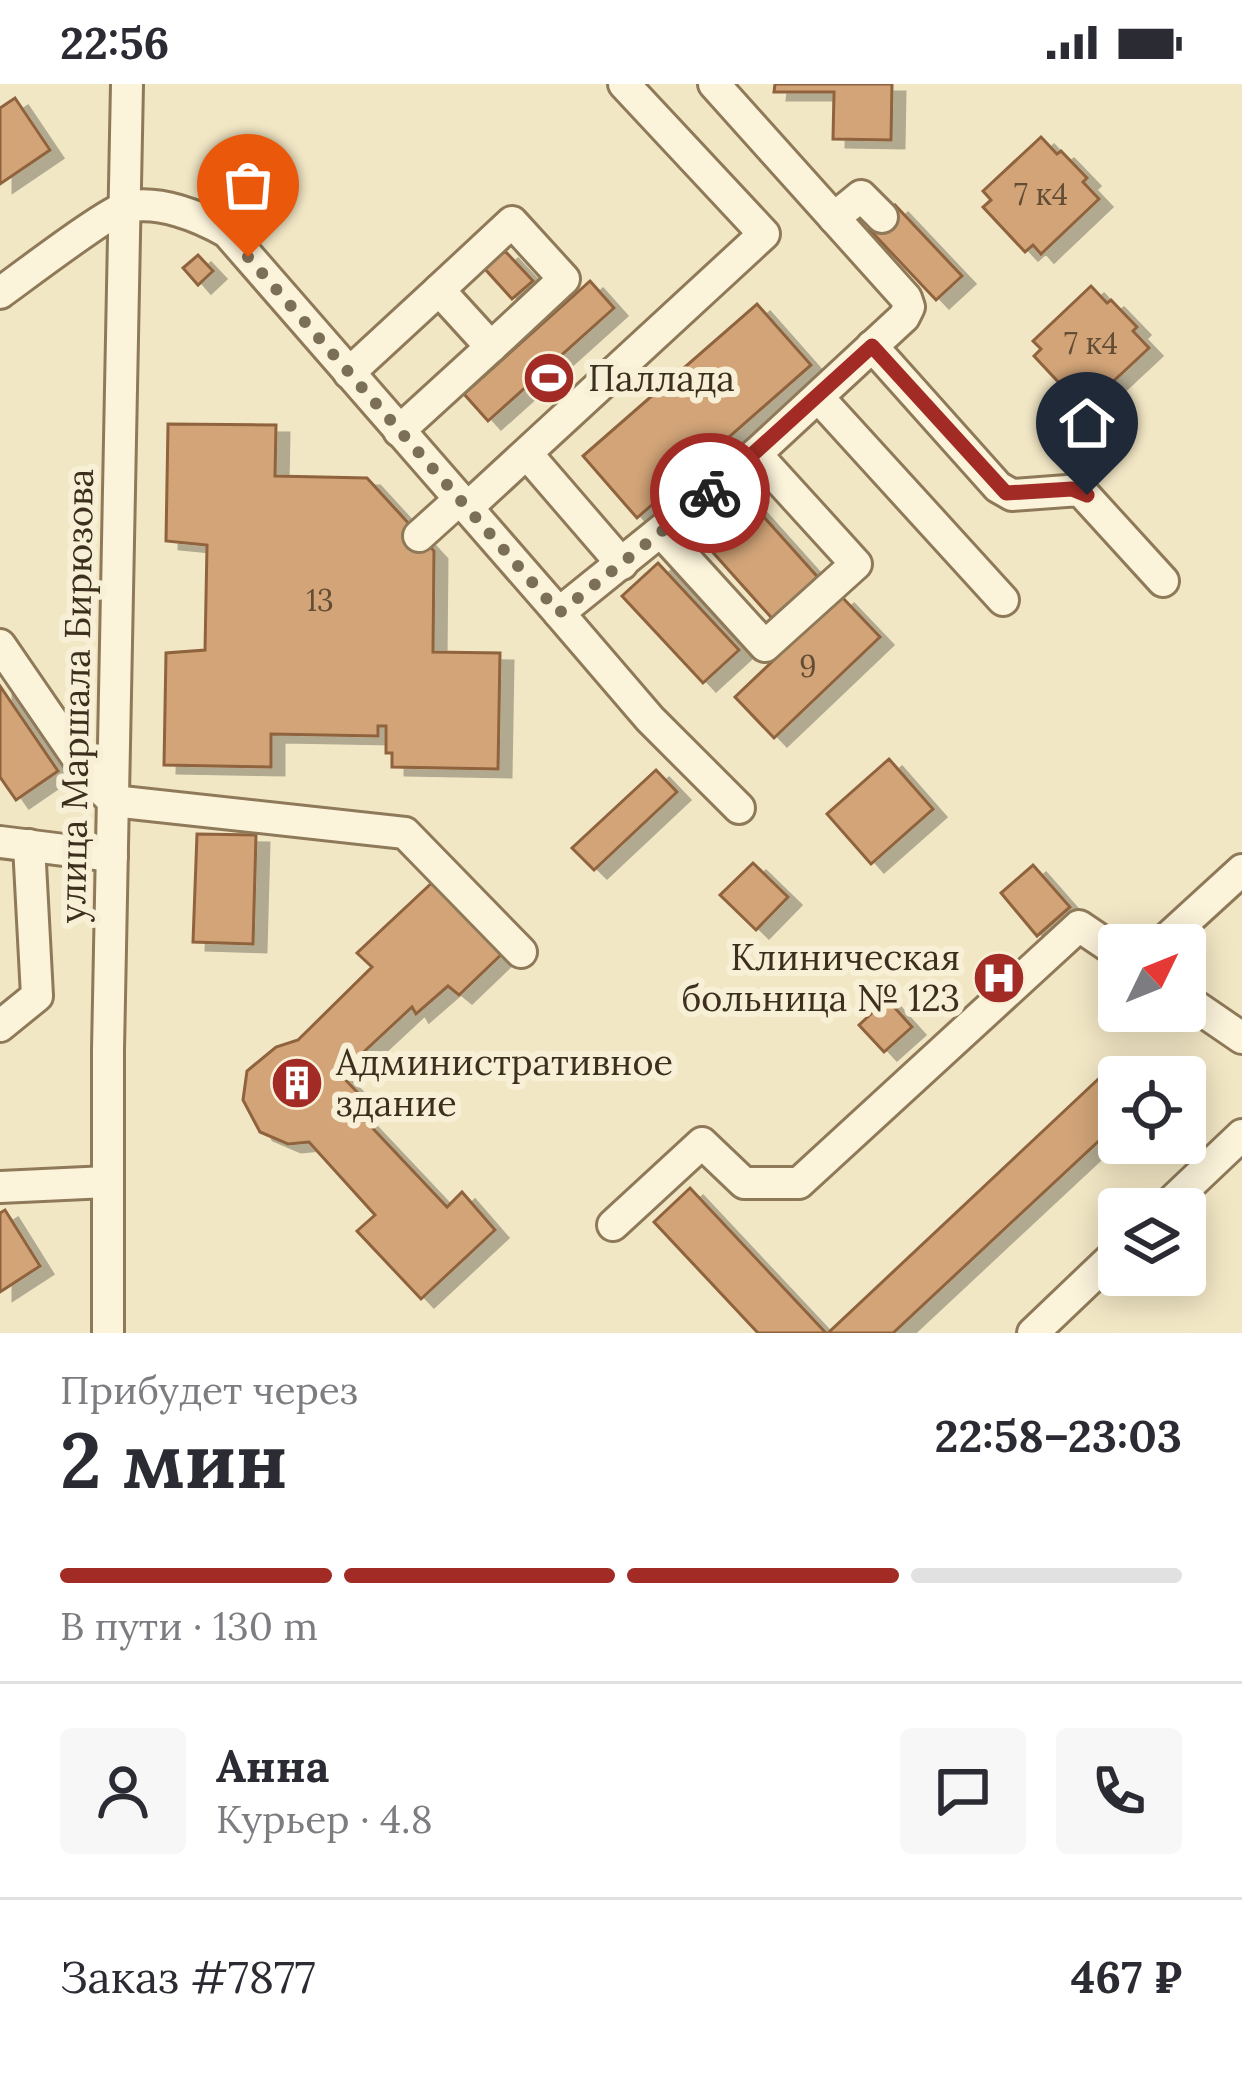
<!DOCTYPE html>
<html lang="ru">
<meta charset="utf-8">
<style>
:root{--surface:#fff;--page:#f7f7f7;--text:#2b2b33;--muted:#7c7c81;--line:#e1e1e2;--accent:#a22c25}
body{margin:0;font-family:Lora,serif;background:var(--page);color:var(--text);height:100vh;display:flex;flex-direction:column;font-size:45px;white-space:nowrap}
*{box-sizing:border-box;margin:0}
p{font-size:39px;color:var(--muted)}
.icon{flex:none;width:66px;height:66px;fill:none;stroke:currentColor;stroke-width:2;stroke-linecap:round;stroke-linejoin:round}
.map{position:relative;height:1249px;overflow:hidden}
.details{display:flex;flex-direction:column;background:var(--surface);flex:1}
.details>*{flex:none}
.needle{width:78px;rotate:47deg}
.tools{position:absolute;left:1098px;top:840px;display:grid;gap:24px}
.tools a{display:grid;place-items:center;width:108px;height:108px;border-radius:12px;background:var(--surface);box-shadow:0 6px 30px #0003;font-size:60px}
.pin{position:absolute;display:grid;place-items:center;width:102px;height:102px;color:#fff;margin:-123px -51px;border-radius:50% 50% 50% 0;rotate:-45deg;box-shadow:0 0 12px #0007}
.pin .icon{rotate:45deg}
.courier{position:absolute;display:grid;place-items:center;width:120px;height:120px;margin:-60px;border:9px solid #a22c25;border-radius:50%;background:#fff;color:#222;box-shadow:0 3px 15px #0007}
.headline em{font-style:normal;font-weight:700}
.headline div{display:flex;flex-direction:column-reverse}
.headline{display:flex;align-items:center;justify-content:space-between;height:204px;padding:0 60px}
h1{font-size:78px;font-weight:700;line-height:90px}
.bar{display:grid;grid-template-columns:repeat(4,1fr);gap:18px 12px;align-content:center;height:144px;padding:0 60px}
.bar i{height:15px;border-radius:9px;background:var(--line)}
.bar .current{background:var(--accent)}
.bar p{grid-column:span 4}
.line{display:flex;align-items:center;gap:30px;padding:0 60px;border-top:3px solid var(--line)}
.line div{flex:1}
.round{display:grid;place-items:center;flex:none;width:126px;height:126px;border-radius:12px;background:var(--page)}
.status{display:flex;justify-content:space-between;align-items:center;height:84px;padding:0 60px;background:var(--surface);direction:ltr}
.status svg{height:33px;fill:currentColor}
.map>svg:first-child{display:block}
.building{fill:#d2a478;stroke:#8f633d;stroke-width:3;filter:url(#shadow)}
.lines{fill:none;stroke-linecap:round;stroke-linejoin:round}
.minor-casing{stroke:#8e7959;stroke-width:36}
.minor{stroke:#fbf3da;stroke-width:30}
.done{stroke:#7c6f58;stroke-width:12;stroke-dasharray:0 21.6}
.route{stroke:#a22c25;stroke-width:15}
.labels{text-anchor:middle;stroke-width:12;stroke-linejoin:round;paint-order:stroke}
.number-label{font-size:30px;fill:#624c34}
.poi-label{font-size:36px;fill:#3d2f1e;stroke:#f8f0d6;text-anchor:start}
.street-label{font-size:36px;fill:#3d2f1e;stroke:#f8f0d6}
</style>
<div class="status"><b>22:56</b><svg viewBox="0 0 49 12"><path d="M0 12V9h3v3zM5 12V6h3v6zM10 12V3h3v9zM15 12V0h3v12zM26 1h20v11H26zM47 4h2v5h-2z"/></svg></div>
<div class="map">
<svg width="1242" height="1249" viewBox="0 0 1242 1249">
<defs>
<filter id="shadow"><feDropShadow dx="13" dy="8" stdDeviation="0" flood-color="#0004"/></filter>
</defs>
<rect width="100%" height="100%" fill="#f2e7c5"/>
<g class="building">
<polygon points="775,0 892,0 891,56 833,55 834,8 774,8"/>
<polygon points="15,14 50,66 0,100 0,24"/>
<polygon points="1041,53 1057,70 1061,67 1087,94 1083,98 1099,115 1041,170 1033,161 1025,168 983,123 991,116 983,107"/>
<polygon points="895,121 962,192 936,216 869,145"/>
<polygon points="505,167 533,197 512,215 485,185"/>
<polygon points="198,171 213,187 198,201 183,184"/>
<polygon points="590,197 614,224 488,337 464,310"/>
<polygon points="1091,202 1107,219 1111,216 1137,243 1133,247 1149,264 1090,319 1083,310 1076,317 1034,272 1041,265 1033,257"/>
<polygon points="757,220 811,281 637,434 583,372"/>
<polygon points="168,340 276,341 275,392 367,394 434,467 433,568 500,569 498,685 392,683 392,669 386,669 386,642 378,642 378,652 271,650 271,683 164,681 166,569 205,566 207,461 166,457"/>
<polygon points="738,404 823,499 777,540 692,445"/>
<polygon points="658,479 739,566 703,599 622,512"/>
<polygon points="841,512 880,553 774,654 735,613"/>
<polygon points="0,602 58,687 16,716 0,693"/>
<polygon points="889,675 933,725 871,780 827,730"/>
<polygon points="656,686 677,708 594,786 572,764"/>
<polygon points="197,750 256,751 253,860 193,858"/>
<polygon points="753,779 788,813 756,846 720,811"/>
<polygon points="1033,781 1070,823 1037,852 1001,809"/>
<polygon points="437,794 507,865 459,911 448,902 416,930 412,923 340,990 358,1009 347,1017 447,1123 462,1108 495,1146 421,1215 357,1147 375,1131 309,1058 288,1060 260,1048 243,1016 247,987 276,963 298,956 372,883 357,869"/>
<polygon points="887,915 912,943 884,968 859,941"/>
<polygon points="1109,985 1119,995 1119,1038 893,1249 828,1249"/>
<polygon points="690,1104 826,1249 758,1249 654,1138"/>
<polygon points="5,1126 40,1182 0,1208 0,1129"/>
</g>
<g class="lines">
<g class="minor-casing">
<g id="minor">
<polyline points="834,134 861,112 882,133"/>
<polyline points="439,206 512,138 564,195 491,263"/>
<path d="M0,209C21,194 110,126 127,123C159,116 199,132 227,148L559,529L756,370L904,233L909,223L906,214L714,0"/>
<polyline points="872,262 998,403 1012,411 1080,406 1163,497"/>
<polyline points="349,289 439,206 491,263 399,347"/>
<polyline points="818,313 1003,516"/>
<polyline points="528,371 622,480"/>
<polyline points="467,424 764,150 624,0"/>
<polyline points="662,449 765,562 856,480 756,370"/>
<polyline points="419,452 460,415"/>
<polyline points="559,529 650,635 739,724"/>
<polyline points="0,561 94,698 113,717 405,749 521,868"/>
<polyline points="0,758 112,772"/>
<polyline points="1160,861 1242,786"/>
<polyline points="1185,915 1242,954"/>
<polyline points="0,942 37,912 29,761"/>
<polyline points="0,1103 107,1098"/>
<polyline points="1164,1125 1242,1051"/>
<polyline points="613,1141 702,1059 744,1099 799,1099 1079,842 1119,869"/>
<polyline points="108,1249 108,966 127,0"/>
<polyline points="1033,1249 1119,1167"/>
</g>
</g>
<use href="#minor" class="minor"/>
</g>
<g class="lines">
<polyline class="done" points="248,173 559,529 710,409"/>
<polyline class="route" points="710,409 872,262 1006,409 1072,405 1087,411"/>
</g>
<defs>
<g id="stadium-disc" transform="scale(2.7)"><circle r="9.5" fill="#a22c25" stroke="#f8f0d6"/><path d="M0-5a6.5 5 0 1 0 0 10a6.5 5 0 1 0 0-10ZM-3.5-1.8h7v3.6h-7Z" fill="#fff"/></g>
<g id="hospital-disc" transform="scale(2.7)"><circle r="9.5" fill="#a22c25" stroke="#f8f0d6"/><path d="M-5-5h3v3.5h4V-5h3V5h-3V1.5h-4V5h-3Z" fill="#fff"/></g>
<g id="building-disc" transform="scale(2.7)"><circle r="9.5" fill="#a22c25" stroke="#f8f0d6"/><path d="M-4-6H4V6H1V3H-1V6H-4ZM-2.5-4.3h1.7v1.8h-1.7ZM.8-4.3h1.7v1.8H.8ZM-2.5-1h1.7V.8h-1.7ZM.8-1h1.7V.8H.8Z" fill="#fff"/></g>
</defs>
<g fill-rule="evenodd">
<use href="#stadium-disc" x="549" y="294"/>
<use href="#hospital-disc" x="999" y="894"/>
<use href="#building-disc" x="297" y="999"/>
</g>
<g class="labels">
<g class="number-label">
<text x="1041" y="121">7 к4</text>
<text x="1091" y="270">7 к4</text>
<text x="320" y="527">13</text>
<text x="808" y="593">9</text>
</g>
<g class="poi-label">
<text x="588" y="307">Паллада</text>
<text x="960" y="886" text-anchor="end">Клиническая<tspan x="960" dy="41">больница № 123</tspan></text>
<text x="336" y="991">Административное<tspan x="336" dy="41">здание</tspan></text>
</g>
<g class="street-label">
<text transform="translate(76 612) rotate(-89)" y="13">улица Маршала Бирюзова</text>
</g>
</g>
</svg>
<div class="tools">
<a><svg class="needle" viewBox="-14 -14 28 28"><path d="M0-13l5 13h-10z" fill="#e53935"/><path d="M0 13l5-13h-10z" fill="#7c7c81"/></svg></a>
<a><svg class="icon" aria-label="locate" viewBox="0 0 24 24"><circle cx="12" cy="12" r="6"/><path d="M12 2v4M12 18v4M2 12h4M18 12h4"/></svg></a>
<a><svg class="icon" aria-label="layers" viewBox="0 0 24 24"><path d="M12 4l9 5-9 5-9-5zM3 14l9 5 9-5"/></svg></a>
</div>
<div class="pin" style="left:248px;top:173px;background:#ea580c"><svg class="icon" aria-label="bag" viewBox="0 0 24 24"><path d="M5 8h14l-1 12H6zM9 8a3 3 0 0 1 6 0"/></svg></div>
<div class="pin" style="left:1087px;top:411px;background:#1f2937"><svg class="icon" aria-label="home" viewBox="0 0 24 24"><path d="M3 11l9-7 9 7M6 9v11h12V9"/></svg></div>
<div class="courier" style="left:710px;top:409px"><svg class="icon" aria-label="bike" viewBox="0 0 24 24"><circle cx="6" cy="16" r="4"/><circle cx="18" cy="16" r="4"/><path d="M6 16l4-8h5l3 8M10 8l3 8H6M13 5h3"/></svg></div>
</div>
<section class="details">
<div class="headline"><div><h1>2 мин</h1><p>Прибудет через</p></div><em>22:58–23:03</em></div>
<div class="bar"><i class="current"></i><i class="current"></i><i class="current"></i><i></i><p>В пути · 130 m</p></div>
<div class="line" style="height:216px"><a class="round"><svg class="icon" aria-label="person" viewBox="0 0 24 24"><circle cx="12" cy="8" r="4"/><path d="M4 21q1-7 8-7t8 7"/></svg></a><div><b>Анна</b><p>Курьер · 4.8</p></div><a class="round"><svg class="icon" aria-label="chat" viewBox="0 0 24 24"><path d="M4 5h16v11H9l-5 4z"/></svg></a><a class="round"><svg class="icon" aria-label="phone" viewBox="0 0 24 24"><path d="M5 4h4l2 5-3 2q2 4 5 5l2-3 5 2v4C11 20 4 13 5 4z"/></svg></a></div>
<div class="line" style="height:156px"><div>Заказ #7877</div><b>467 ₽</b></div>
</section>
